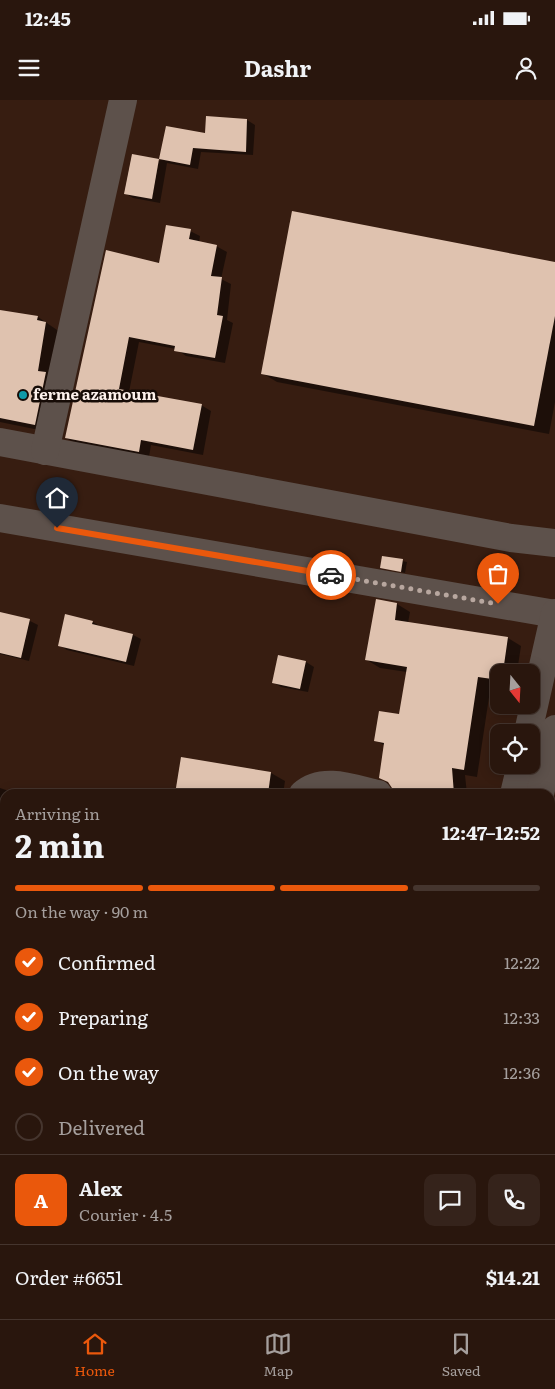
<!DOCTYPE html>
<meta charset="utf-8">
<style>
:root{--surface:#29160d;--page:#35231b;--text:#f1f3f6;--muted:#a59f9d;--line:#45352e;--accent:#ea580c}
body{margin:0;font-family:Literata,serif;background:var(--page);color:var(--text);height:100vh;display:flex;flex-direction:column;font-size:19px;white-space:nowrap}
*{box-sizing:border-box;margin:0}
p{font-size:16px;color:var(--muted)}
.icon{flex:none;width:28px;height:28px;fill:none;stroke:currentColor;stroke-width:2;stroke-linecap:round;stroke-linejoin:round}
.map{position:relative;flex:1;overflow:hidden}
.side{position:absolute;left:0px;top:689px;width:555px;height:531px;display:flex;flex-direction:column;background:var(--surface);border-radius:15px 15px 0 0;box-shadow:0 2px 12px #0003,0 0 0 1px var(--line)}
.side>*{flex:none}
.needle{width:32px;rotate:162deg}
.controls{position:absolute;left:490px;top:564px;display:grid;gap:10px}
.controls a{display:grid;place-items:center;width:50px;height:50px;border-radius:10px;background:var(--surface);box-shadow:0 2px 12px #0003,0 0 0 1px var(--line);font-size:25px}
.pin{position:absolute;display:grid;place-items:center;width:42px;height:42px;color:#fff;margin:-51px -21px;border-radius:50% 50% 50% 0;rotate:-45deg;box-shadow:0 0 5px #0007}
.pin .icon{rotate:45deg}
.courier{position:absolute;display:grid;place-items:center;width:50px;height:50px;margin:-25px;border:4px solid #ea580c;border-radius:50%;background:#fff;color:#222;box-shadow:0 1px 6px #0007}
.head em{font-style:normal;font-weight:700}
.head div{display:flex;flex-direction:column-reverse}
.head{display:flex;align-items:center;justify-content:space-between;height:85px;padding:0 15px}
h1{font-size:32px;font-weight:700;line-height:38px}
.bar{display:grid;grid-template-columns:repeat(4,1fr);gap:8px 5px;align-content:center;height:60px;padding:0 15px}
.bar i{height:6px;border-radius:4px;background:var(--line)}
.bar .active{background:var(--accent)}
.bar p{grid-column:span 4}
.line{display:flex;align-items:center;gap:12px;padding:0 15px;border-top:1px solid var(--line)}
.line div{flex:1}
.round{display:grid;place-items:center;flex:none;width:52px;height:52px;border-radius:10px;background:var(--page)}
ol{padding:0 15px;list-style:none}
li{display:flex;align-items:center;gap:15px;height:55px}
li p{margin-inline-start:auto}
li .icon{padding:5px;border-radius:50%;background:var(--accent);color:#fff;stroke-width:4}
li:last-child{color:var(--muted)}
li i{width:28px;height:28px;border:2px solid var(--line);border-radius:50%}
.status{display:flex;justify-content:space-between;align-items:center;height:35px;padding:0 25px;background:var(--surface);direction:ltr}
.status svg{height:14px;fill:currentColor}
header{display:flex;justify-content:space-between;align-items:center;height:65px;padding:0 15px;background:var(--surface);font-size:22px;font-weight:700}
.menu{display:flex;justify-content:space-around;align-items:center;height:70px;border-top:1px solid var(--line);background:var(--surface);font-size:14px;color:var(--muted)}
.menu a{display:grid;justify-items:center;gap:2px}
.menu .active{color:var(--accent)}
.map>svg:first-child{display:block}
.shadow{fill:#0007}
.building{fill:#dfc2af}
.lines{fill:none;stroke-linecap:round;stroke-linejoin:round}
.minor{stroke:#5d514b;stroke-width:28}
.done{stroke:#b8a79f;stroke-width:5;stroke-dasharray:0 9}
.route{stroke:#ea580c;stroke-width:6}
.culture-dot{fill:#0f9aa8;stroke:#160b06;stroke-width:2}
.labels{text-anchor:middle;stroke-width:5;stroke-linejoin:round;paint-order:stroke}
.poi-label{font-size:15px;font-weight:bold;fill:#fdf1ec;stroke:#160b06;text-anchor:start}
</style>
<div class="status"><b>12:45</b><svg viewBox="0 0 49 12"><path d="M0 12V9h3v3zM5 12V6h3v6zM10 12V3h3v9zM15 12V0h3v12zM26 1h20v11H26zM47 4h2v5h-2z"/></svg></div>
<header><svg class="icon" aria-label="menu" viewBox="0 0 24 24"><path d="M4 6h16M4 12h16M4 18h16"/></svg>Dashr<svg class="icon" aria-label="person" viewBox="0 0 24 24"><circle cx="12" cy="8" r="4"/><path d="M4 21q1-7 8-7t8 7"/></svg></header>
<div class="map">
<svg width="555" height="1219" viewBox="0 0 555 1219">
<rect width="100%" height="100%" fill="#371d11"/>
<g class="shadow">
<polygon points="247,20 255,25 253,55 201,52 198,69 167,63 160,103 133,98 125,93 133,55 160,61 167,27 206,34"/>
<polygon points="190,131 200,136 199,143 216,146 227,152 221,179 231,184 227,220 233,223 225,263 186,256 176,249 139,242 129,292 201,305 211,311 203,355 151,345 149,357 77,344 66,338 160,164"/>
<polygon points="555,163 555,302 549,334 277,282 262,273"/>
<polygon points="0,211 38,217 60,232 49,332 0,322"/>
<polygon points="383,457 407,462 405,473 381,467"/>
<polygon points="397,504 410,512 408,523 508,538 521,546 517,572 499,572 499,585 491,584 477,677 465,675 467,694 404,694 380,677 385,646 376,640 400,616 407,572 380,568 367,560"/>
<polygon points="2,514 30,521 38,525 29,561 0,554"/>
<polygon points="93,522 101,527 133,535 141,539 134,566 67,550 59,545"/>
<polygon points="306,562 314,567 308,592 281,587 273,582"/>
<polygon points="182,659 271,673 285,681 283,694 176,694"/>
<polygon points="0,688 12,692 12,694 5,694 5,706 0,705"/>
<polygon points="0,767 5,768 5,815 0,814"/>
<polygon points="0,1079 5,1080 5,1215 203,1215 202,1219 0,1219"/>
</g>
<g class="building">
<polygon points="206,16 247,19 246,52 193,48 190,65 159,59 166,26 205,33"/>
<polygon points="132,54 159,59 152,99 124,94"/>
<polygon points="292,111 555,162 555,216 534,326 261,274"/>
<polygon points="166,125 191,129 189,139 217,145 211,176 222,177 217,215 223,216 215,258 174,251 175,246 129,237 119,289 202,304 193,350 141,340 139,352 65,338 106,150 159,163"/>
<polygon points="0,210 38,216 37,220 46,222 38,271 46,272 35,325 0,318"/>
<polygon points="382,456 403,459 401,472 380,468"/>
<polygon points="376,499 397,503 395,520 508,537 503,572 499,572 499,580 478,577 464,670 452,668 454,694 431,694 392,688 388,682 379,678 384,643 374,641 379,611 399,614 407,567 365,560"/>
<polygon points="0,512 30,519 21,558 0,553"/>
<polygon points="65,514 93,521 92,524 133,534 126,562 58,546"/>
<polygon points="278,555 306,561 300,589 272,583"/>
<polygon points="181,657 271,672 268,694 175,694"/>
</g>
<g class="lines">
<g class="minor">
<polyline points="0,342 511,438 555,443"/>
<polyline points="45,351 123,0"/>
<polyline points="0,418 555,514"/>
<polyline points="528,632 555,513"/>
<path d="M303,694C323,676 355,689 378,694"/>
<polyline points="514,694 521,665"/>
<polyline points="540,694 555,629"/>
<polyline points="0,907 5,908"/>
<polyline points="0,1029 5,1030"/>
<polyline points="550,1160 555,1137"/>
<polyline points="550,1182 555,1181"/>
<polyline points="248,1219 249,1215"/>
<polyline points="384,1219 385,1215"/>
<polyline points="411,1219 412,1215"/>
</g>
</g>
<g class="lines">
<polyline class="done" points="331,475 498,504"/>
<polyline class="route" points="57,428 331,475"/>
</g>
<circle class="culture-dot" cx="23" cy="295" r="5"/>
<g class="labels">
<g class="poi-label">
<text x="33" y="300">ferme azamoum</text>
</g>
</g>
</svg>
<div class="controls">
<a><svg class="needle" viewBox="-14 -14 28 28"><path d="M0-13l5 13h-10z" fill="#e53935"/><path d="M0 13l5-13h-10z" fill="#a59f9d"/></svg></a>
<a><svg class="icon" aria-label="locate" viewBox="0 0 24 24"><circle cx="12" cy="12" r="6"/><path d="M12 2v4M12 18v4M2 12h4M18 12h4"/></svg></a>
</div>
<div class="pin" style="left:498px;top:504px;background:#ea580c"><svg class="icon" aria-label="bag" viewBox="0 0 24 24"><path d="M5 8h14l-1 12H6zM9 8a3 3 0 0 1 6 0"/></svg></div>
<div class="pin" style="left:57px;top:428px;background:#1f2937"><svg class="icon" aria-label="home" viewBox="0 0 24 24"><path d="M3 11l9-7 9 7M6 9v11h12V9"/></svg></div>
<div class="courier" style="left:331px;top:475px"><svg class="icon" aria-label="car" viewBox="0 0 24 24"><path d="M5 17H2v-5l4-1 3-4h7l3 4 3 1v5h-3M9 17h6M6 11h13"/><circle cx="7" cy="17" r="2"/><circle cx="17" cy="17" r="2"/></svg></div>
<section class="side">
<div class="head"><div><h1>2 min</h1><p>Arriving in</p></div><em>12:47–12:52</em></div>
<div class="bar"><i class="active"></i><i class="active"></i><i class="active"></i><i></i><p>On the way · 90 m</p></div>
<ol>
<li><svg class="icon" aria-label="check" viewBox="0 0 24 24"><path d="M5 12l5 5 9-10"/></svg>Confirmed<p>12:22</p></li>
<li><svg class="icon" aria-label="check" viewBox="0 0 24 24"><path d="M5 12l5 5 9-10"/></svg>Preparing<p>12:33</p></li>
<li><svg class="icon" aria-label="check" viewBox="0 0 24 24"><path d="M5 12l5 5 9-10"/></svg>On the way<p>12:36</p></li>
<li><i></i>Delivered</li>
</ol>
<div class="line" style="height:90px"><b class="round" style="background:var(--accent);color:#fff">A</b><div><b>Alex</b><p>Courier · 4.5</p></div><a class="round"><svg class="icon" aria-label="chat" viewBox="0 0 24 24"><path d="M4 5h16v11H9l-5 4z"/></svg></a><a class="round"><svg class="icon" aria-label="phone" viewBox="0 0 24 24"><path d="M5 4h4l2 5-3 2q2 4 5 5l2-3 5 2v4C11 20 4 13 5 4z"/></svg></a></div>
<div class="line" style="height:65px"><div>Order #6651</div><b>$14.21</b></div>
</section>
</div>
<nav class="menu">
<a class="active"><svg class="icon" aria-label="home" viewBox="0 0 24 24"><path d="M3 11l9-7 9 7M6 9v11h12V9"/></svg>Home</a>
<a><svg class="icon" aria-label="map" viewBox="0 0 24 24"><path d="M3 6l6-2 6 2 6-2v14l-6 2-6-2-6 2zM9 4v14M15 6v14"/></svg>Map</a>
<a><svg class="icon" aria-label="saved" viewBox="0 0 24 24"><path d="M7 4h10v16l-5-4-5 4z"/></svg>Saved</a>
</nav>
